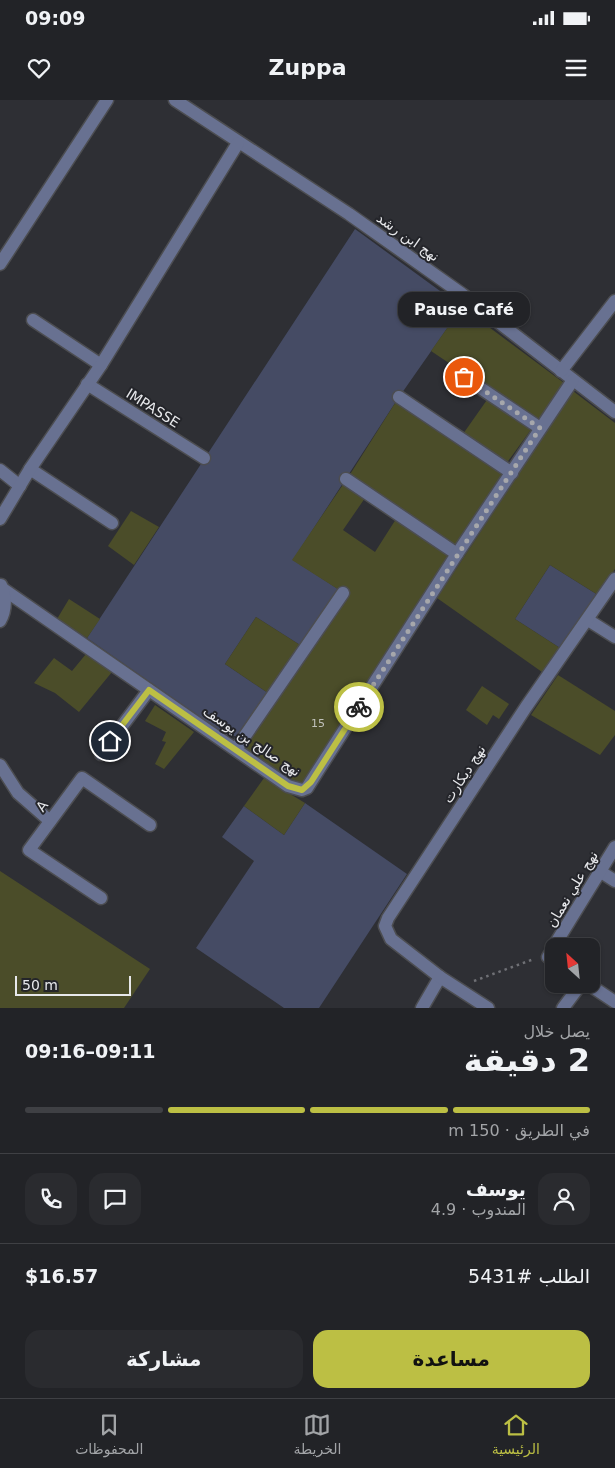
<!DOCTYPE html>
<html lang="ar">
<meta charset="utf-8">
<style>
:root{--surface:#222327;--page:#2a2b2f;--text:#f1f3f6;--muted:#a2a4a7;--line:#3f4044;--accent:#bcbf44}
body{margin:0;font-family:"DejaVu Sans",Vazirmatn,sans-serif;background:var(--page);color:var(--text);direction:rtl;height:100vh;display:flex;flex-direction:column;font-size:19px;white-space:nowrap}
*{box-sizing:border-box;margin:0}
p{font-size:16px;color:var(--muted)}
.icon{flex:none;width:28px;height:28px;fill:none;stroke:currentColor;stroke-width:2;stroke-linecap:round;stroke-linejoin:round}
.map{position:relative;height:908px;overflow:hidden;direction:ltr}
.drawer{display:flex;flex-direction:column;background:var(--surface);flex:1}
.drawer>*{flex:none}
.needle{width:32px;rotate:333deg}
.controls{position:absolute;left:545px;top:838px;display:grid;gap:10px}
.controls a{display:grid;place-items:center;width:55px;height:55px;border-radius:10px;background:var(--surface);box-shadow:0 1px 4px #0004,0 0 0 1px var(--line);font-size:25px}
.scale{position:absolute;left:15px;bottom:12px;width:116px;box-sizing:border-box;padding-left:5px;border:2px solid #e7e8eb;border-top:0;font-size:14px;line-height:18px;white-space:nowrap;color:#e7e8eb;-webkit-text-stroke:4px #24252a;paint-order:stroke}
.pin{position:absolute;display:grid;place-items:center;width:42px;height:42px;color:#fff;margin:-21px;border:2px solid #fff;border-radius:50%;box-shadow:0 1px 5px #0007}
.courier{position:absolute;display:grid;place-items:center;width:50px;height:50px;margin:-25px;border:4px solid #bcbf44;border-radius:50%;background:#fff;color:#222;box-shadow:0 1px 6px #0007}
.bubble{position:absolute;height:35px;border-radius:15px;background:var(--surface);box-shadow:0 1px 4px #0004,0 0 0 1px var(--line);font-size:16px;font-weight:600;line-height:35px;text-align:center;direction:rtl}
.summary em{font-style:normal;font-weight:600}
.summary div{display:flex;flex-direction:column-reverse}
.summary{display:flex;align-items:center;justify-content:space-between;height:85px;padding:0 25px}
h1{font-size:32px;font-weight:600;line-height:38px}
.bar{display:grid;grid-template-columns:repeat(4,1fr);gap:8px 5px;align-content:center;height:60px;padding:0 25px}
.bar i{height:6px;border-radius:4px;background:var(--line)}
.bar .current{background:var(--accent)}
.bar p{grid-column:span 4}
.line{display:flex;align-items:center;gap:12px;padding:0 25px;border-top:1px solid var(--line)}
.line div{flex:1}
.round{display:grid;place-items:center;flex:none;width:52px;height:52px;border-radius:15px;background:var(--page)}
.action{display:flex;gap:10px;margin-top:auto;padding:10px 25px}
.action a{flex:1;height:58px;border-radius:15px;background:var(--accent);color:#111;font-size:20px;font-weight:600;line-height:58px;text-align:center}
.action a+a{background:var(--page);color:var(--text)}
.status{display:flex;justify-content:space-between;align-items:center;height:35px;padding:0 25px;background:var(--surface);direction:ltr}
.status svg{height:14px;fill:currentColor}
header{display:flex;justify-content:space-between;align-items:center;height:65px;padding:0 25px;background:var(--surface);font-size:22px;font-weight:600}
.dock{display:flex;justify-content:space-around;align-items:center;height:70px;border-top:1px solid var(--line);background:var(--surface);font-size:14px;color:var(--muted)}
.dock a{display:grid;justify-items:center;gap:2px}
.dock .current{color:var(--accent)}
.map>svg:first-child{display:block}
.green{fill:#454b64}
.building{fill:#4b4d29}
.lines{fill:none;stroke-linecap:round;stroke-linejoin:round}
.minor-casing{stroke:#4c4d51;stroke-width:15}
.path{stroke:#6f7075;stroke-width:2.5;stroke-dasharray:2.5 4;stroke-linecap:butt}
.minor{stroke:#687191;stroke-width:12}
.done{stroke:#a6a7ab;stroke-width:5;stroke-dasharray:0 9}
.route{stroke:#bcbf44;stroke-width:6}
.labels{text-anchor:middle;stroke-width:4;stroke-linejoin:round;paint-order:stroke}
.number-label{font-size:11px;fill:#c0c1ba}
.street-label{font-size:14px;fill:#e7e8eb;stroke:#24252a}
</style>
<div class="status"><b>09:09</b><svg viewBox="0 0 49 12"><path d="M0 12V9h3v3zM5 12V6h3v6zM10 12V3h3v9zM15 12V0h3v12zM26 1h20v11H26zM47 4h2v5h-2z"/></svg></div>
<header><svg class="icon" aria-label="menu" viewBox="0 0 24 24"><path d="M4 6h16M4 12h16M4 18h16"/></svg>Zuppa<svg class="icon" aria-label="heart" viewBox="0 0 24 24"><path d="M12 20l-8-8c-3-5 5-10 8-4 3-6 11-1 8 4z"/></svg></header>
<div class="map">
<svg width="615" height="908" viewBox="0 0 615 908">
<rect width="100%" height="100%" fill="#2e2f34"/>
<g class="green">
<polygon points="355,129 462,207 397,300 293,460 338,489 300,545 256,517 225,564 268,593 238,636 227,636 87,538"/>
<polygon points="550,465 598,495 560,548 515,519"/>
<polygon points="305,703 407,774 319,908 284,908 196,848 254,761 222,737 244,706 284,735"/>
</g>
<g class="building">
<polygon points="462,207 564,283 537,322 431,251"/>
<polygon points="573,291 615,323 615,469 598,495 550,465 515,519 560,548 542,572 437,498"/>
<polygon points="489,297 533,327 506,364 463,334"/>
<polygon points="397,300 504,373 455,447 349,376"/>
<polygon points="344,383 365,398 343,430 375,452 396,419 449,455 302,683 291,679 244,648 347,495 292,460"/>
<polygon points="131,411 159,427 134,465 108,446"/>
<polygon points="69,499 100,519 87,538 57,519"/>
<polygon points="256,517 300,545 268,593 225,564"/>
<polygon points="86,554 112,572 79,612 55,593 34,583 54,558 72,571"/>
<polygon points="558,575 615,611 615,635 600,655 531,615"/>
<polygon points="482,586 509,604 499,619 493,615 487,625 466,610"/>
<polygon points="155,605 194,632 164,669 155,664 166,642 162,641 166,632 145,621"/>
<polygon points="264,678 305,703 284,735 244,706"/>
<polygon points="0,771 150,869 124,908 0,908"/>
</g>
<g class="lines">
<g class="minor-casing">
<g id="minor">
<polyline points="175,0 349,114 462,194 615,312"/>
<polyline points="0,164 107,0"/>
<polyline points="33,220 101,265"/>
<polyline points="561,271 615,201"/>
<polyline points="464,277 540,328"/>
<polyline points="87,284 204,358"/>
<polyline points="399,297 512,373"/>
<polyline points="30,369 112,423"/>
<polyline points="0,370 20,386"/>
<polyline points="346,379 457,454"/>
<polyline points="0,419 30,369 101,265 238,43"/>
<polyline points="3,489 288,686 302,690 307,688 319,669 457,454 573,280"/>
<polyline points="588,520 615,537"/>
<path d="M0,521C6,510 6,497 1,485"/>
<polyline points="236,649 343,493"/>
<polyline points="101,654 149,590"/>
<polyline points="0,665 18,693 50,721"/>
<polyline points="601,772 615,781"/>
<polyline points="101,798 29,750 82,678 150,725"/>
<polyline points="554,846 615,747"/>
<polyline points="554,847 548,857 554,861"/>
<polyline points="588,884 615,902"/>
<polyline points="422,908 440,877"/>
<polyline points="488,908 440,877 391,839 385,826 388,818 526,607 615,479"/>
<polyline points="563,908 581,884"/>
</g>
</g>
<polyline class="path" points="474,881 534,859"/>
<use href="#minor" class="minor"/>
</g>
<g class="lines">
<polyline class="done" points="359,607 540,328 464,277"/>
<polyline class="route" points="110,641 149,590 288,686 302,690 311,682 359,607"/>
</g>
<g class="labels">
<g class="number-label">
<text x="318" y="627">15</text>
</g>
<g class="street-label">
<text transform="translate(408 137) rotate(35)" y="5">نهج ابن رشد</text>
<text transform="translate(153 308) rotate(32)" y="5">IMPASSE</text>
<text transform="translate(252 641) rotate(34)" y="5">نهج صالح بن يوسف</text>
<text transform="translate(464 674) rotate(-57)" y="5">نهج ديكارت</text>
<text transform="translate(42 706) rotate(-53)" y="5">A</text>
<text transform="translate(572 789) rotate(-59)" y="5">نهج علي نعمان</text>
</g>
</g>
</svg>
<div class="controls">
<a><svg class="needle" viewBox="-14 -14 28 28"><path d="M0-13l5 13h-10z" fill="#e53935"/><path d="M0 13l5-13h-10z" fill="#a2a4a7"/></svg></a>
</div>
<div class="scale">50 m</div>
<div class="pin" style="left:464px;top:277px;background:#ea580c"><svg class="icon" aria-label="bag" viewBox="0 0 24 24"><path d="M5 8h14l-1 12H6zM9 8a3 3 0 0 1 6 0"/></svg></div>
<div class="pin" style="left:110px;top:641px;background:#1f2937"><svg class="icon" aria-label="home" viewBox="0 0 24 24"><path d="M3 11l9-7 9 7M6 9v11h12V9"/></svg></div>
<div class="courier" style="left:359px;top:607px"><svg class="icon" aria-label="bike" viewBox="0 0 24 24"><circle cx="6" cy="16" r="4"/><circle cx="18" cy="16" r="4"/><path d="M6 16l4-8h5l3 8M10 8l3 8H6M13 5h3"/></svg></div>
<div class="bubble" style="left:398px;top:192px;width:132px">Pause Café</div>
</div>
<section class="drawer">
<div class="summary"><div><h1>2 دقيقة</h1><p>يصل خلال</p></div><em>09:11–09:16</em></div>
<div class="bar"><i class="current"></i><i class="current"></i><i class="current"></i><i></i><p>في الطريق · 150 m</p></div>
<div class="line" style="height:90px"><a class="round"><svg class="icon" aria-label="person" viewBox="0 0 24 24"><circle cx="12" cy="8" r="4"/><path d="M4 21q1-7 8-7t8 7"/></svg></a><div><b>يوسف</b><p>المندوب · 4.9</p></div><a class="round"><svg class="icon" aria-label="chat" viewBox="0 0 24 24"><path d="M4 5h16v11H9l-5 4z"/></svg></a><a class="round"><svg class="icon" aria-label="phone" viewBox="0 0 24 24"><path d="M5 4h4l2 5-3 2q2 4 5 5l2-3 5 2v4C11 20 4 13 5 4z"/></svg></a></div>
<div class="line" style="height:65px"><div>الطلب #5431</div><b>$16.57</b></div>
<div class="action"><a>مساعدة</a><a>مشاركة</a></div>
</section>
<nav class="dock">
<a class="current"><svg class="icon" aria-label="home" viewBox="0 0 24 24"><path d="M3 11l9-7 9 7M6 9v11h12V9"/></svg>الرئيسية</a>
<a><svg class="icon" aria-label="map" viewBox="0 0 24 24"><path d="M3 6l6-2 6 2 6-2v14l-6 2-6-2-6 2zM9 4v14M15 6v14"/></svg>الخريطة</a>
<a><svg class="icon" aria-label="saved" viewBox="0 0 24 24"><path d="M7 4h10v16l-5-4-5 4z"/></svg>المحفوظات</a>
</nav>
